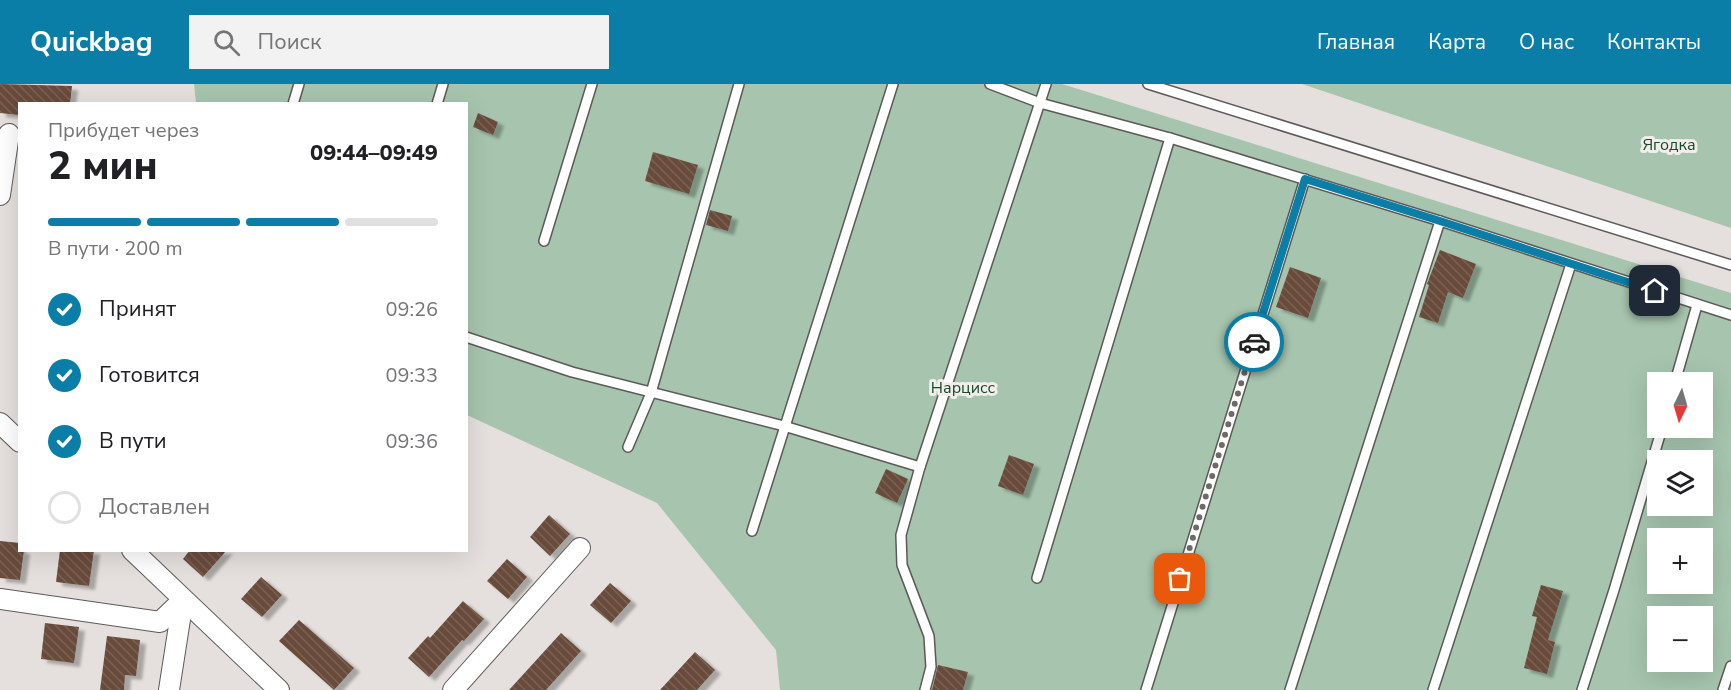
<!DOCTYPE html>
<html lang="ru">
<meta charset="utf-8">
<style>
:root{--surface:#fff;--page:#f2f2f2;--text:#202124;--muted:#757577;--line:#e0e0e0;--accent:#0a7ea6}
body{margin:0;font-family:"Nunito Sans",sans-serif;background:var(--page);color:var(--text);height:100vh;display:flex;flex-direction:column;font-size:22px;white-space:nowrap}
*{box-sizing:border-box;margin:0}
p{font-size:20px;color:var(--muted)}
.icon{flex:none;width:33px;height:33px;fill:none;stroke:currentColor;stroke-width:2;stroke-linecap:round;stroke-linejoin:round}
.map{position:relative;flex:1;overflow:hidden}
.sheet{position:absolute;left:18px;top:18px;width:450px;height:450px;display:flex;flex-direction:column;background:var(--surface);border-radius:0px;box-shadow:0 6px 24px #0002}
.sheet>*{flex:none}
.needle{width:39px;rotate:185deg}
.fabs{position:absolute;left:1647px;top:288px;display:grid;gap:12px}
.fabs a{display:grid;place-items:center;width:66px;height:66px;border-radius:0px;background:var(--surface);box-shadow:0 6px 24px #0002;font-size:30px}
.pin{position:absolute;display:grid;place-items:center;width:51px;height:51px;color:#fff;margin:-26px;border-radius:12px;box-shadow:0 3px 9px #0006}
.courier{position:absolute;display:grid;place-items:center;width:60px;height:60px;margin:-30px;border:4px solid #0a7ea6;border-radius:50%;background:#fff;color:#222;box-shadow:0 2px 8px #0007}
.summary em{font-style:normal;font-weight:800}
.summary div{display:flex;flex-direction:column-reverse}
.summary{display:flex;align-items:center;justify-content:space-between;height:102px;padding:0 30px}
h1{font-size:39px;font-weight:800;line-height:45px}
.bar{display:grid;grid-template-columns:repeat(4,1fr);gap:9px 6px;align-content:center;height:72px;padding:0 30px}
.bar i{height:8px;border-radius:4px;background:var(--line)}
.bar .active{background:var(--accent)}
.bar p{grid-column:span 4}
ol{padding:0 30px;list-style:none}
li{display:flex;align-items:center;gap:18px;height:66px}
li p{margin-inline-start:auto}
li .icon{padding:6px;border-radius:50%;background:var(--accent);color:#fff;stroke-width:4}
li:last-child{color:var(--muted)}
li i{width:33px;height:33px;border:3px solid var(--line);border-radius:50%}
header{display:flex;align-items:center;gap:36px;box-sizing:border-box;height:84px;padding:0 30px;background:var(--accent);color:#fff}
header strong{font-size:28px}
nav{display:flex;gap:33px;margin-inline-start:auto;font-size:21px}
.search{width:420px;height:54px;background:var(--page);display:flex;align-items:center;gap:15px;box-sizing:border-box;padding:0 21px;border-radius:0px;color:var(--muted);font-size:22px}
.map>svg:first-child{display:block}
.green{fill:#a6c4ae;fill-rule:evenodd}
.building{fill:url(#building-back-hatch);filter:url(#shadow)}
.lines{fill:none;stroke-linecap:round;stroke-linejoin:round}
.lane-casing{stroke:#5d5956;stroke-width:12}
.street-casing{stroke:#5d5956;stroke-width:22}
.lane{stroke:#fff;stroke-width:9}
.street{stroke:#fff;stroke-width:20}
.done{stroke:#6d6b69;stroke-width:6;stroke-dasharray:0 10.8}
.route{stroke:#0a7ea6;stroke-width:8}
.labels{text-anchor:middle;stroke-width:6;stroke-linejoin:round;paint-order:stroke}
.park-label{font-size:16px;fill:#154a2a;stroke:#f2edea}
</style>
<header>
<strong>Quickbag</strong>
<div class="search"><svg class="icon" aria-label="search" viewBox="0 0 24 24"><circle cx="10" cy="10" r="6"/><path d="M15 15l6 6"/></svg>Поиск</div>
<nav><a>Главная</a><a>Карта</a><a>О нас</a><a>Контакты</a></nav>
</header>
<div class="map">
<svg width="1731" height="606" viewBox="0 0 1731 606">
<defs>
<pattern id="building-back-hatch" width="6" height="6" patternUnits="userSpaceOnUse" patternTransform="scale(1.5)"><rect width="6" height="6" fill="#694b3b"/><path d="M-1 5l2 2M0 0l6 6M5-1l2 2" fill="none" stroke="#7a6255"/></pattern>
<filter id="shadow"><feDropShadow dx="6" dy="4" stdDeviation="1.5" flood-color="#0004"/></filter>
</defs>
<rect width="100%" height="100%" fill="#e5e0dd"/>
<g class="green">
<path d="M194,0H1062L1731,209V606H780L776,566L657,419L467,331L466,20L196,19ZM1658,298H1702V344H1658ZM1658,376H1702V422H1658ZM1658,454H1702V500H1658ZM1658,532H1702V578H1658Z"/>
<polygon points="1302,0 1731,0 1731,144"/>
</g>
<g class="building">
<polygon points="0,0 72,2 70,20 20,20 19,31 0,29"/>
<polygon points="478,29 498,38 493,51 473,43"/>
<polygon points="653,68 698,81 689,110 645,97"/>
<polygon points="710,126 732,132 728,147 706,141"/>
<polygon points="1440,166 1476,180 1463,214 1448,208 1438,239 1419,233 1429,201 1427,200"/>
<polygon points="1290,183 1321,194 1308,234 1276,223"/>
<polygon points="1009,371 1034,380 1023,411 998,402"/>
<polygon points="886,385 908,395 897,419 875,409"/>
<polygon points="549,431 570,450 550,472 530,453"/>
<polygon points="0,457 20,459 20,466 24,466 20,496 0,494"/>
<polygon points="60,466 94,466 89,502 56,498"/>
<polygon points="190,466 227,466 203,493 183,475"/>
<polygon points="507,475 527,493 508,515 487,497"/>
<polygon points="261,493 282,511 262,533 241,515"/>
<polygon points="610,499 631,517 611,539 590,521"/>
<polygon points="1541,501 1563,507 1548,556 1555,558 1547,590 1524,584 1537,533 1532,532"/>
<polygon points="463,517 484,535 464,557 462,556 429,593 408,574 428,552 430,554"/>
<polygon points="299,536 354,584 334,606 279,557"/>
<polygon points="45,539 79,543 74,579 41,575"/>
<polygon points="561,549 581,567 546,606 509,606"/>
<polygon points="107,552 140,556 136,592 125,591 124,606 100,606"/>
<polygon points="695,568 715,586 697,606 660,606"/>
<polygon points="938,581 968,588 963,606 932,606"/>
</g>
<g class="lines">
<g class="lane-casing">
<g id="lane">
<polyline points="990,0 1040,19 1170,54 1440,137 1731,231"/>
<polyline points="1148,0 1731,181"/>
<polyline points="293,20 299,0"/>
<polyline points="437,20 443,0"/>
<polyline points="544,157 592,0"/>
<polyline points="466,253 572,288 784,342 920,383"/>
<polyline points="1675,298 1697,221"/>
<polyline points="628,363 651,309 739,0"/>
<polyline points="752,447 893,0"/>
<polyline points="1037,494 1170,54"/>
<polyline points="925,606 931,583 929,552 902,481 901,451 920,383 1046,0"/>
<polyline points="1146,606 1305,95"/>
<polyline points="1290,606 1440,137"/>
<polyline points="1433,606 1571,180"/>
<polyline points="1582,606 1614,506 1662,344"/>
<polyline points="1723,606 1731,582"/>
</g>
</g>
<g class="street-casing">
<g id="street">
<polyline points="0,111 9,50"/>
<polyline points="0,339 20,358"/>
<polyline points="132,466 279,606"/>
<polyline points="0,515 160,538 183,516"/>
<polyline points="169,606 183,516"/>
<polyline points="453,606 580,464"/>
</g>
</g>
<use href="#lane" class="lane"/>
<use href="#street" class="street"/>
</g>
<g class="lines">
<polyline class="done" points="1180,495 1254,258"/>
<polyline class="route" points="1254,258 1305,95 1440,137 1655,207"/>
</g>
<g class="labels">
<g class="park-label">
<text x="1669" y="66">Ягодка</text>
<text x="963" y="309">Нарцисс</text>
</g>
</g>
</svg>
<div class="fabs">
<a><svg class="needle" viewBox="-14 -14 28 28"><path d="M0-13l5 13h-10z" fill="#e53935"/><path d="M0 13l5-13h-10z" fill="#757577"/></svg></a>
<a><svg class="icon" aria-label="layers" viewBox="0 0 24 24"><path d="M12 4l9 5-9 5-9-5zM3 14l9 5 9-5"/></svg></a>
<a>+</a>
<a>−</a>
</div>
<div class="pin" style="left:1180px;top:495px;background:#ea580c"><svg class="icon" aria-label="bag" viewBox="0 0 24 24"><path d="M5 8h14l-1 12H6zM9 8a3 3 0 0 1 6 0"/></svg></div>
<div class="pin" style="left:1655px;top:207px;background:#1f2937"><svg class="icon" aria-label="home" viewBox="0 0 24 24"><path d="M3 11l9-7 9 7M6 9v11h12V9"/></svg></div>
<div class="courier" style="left:1254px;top:258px"><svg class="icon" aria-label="car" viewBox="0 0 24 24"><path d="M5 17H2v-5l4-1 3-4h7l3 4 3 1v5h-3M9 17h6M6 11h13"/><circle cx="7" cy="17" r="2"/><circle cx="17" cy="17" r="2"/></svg></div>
<section class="sheet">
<div class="summary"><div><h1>2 мин</h1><p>Прибудет через</p></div><em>09:44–09:49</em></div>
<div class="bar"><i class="active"></i><i class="active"></i><i class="active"></i><i></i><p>В пути · 200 m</p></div>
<ol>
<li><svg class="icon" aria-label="check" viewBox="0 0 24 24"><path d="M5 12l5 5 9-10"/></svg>Принят<p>09:26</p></li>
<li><svg class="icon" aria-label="check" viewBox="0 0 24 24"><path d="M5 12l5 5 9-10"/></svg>Готовится<p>09:33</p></li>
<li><svg class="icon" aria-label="check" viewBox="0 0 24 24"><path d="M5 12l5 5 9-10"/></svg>В пути<p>09:36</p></li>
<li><i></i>Доставлен</li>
</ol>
</section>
</div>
